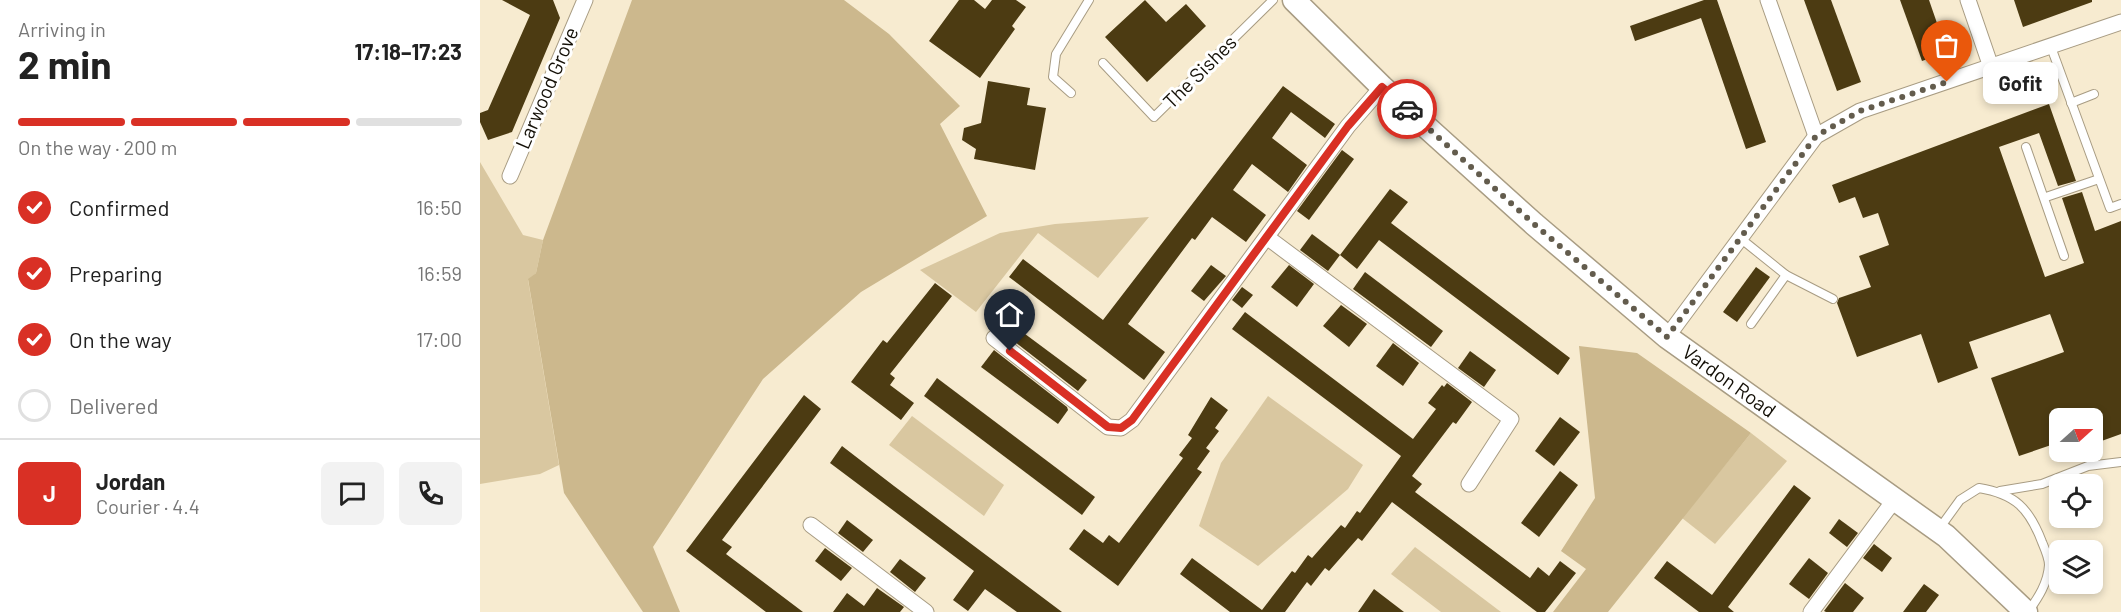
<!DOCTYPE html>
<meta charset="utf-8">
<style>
:root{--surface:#fff;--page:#f2f2f2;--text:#222;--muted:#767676;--line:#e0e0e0;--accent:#d93025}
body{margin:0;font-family:Barlow,sans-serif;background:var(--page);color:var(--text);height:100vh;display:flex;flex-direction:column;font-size:22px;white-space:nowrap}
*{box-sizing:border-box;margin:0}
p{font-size:20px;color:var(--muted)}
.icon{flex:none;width:33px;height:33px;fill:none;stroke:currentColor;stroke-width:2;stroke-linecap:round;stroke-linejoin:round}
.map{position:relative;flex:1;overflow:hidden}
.sheet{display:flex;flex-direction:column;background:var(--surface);width:480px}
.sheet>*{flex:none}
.needle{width:39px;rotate:69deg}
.fabs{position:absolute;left:1569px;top:408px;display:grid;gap:12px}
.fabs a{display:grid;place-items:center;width:54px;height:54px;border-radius:9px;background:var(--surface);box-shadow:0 3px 9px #0003;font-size:30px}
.pin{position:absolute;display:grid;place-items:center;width:51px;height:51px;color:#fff;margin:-62px -26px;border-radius:50% 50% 50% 0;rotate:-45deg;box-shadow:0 0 6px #0007}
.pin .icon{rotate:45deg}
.courier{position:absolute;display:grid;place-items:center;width:60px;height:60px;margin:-30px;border:4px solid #d93025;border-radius:50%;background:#fff;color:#222;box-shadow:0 2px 8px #0007}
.bubble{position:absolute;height:42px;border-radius:9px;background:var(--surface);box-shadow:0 3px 9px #0003;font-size:20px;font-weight:700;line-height:42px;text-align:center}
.overview em{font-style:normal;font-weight:700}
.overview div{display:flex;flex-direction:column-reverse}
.overview{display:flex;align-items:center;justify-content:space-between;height:102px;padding:0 18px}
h1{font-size:39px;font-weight:700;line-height:45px}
.bar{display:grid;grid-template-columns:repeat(4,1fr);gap:9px 6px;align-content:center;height:72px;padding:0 18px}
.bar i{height:8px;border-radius:4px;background:var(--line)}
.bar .current{background:var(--accent)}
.bar p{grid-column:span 4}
.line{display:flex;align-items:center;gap:15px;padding:0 18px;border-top:2px solid var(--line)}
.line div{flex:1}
.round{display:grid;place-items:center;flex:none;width:63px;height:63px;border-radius:9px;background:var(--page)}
ol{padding:0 18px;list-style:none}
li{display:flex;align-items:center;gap:18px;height:66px}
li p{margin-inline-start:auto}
li .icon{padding:6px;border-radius:50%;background:var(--accent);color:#fff;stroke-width:4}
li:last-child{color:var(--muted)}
li i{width:33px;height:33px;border:3px solid var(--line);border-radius:50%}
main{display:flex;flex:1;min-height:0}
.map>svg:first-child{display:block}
.green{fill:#d9c7a0}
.forest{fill:#ccb88d}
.building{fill:#4c3b12}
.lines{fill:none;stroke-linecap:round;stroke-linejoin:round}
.lane-casing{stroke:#a89c83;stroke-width:10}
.street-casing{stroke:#a89c83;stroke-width:17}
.secondary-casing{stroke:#a89c83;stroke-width:25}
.lane{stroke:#fff;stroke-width:8}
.street{stroke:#fff;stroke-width:15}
.secondary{stroke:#fff;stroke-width:22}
.done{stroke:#635c4d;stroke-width:6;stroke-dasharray:0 10.8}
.route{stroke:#d93025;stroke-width:8}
.labels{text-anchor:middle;stroke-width:6;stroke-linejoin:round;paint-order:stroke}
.street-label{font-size:20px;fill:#130f06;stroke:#fff}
</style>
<main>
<section class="sheet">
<div class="overview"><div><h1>2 min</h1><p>Arriving in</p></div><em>17:18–17:23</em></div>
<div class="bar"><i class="current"></i><i class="current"></i><i class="current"></i><i></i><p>On the way · 200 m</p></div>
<ol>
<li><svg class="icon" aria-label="check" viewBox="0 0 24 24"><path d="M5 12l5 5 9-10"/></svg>Confirmed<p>16:50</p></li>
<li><svg class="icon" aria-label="check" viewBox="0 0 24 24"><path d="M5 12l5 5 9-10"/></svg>Preparing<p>16:59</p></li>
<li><svg class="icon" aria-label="check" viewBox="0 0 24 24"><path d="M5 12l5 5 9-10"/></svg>On the way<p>17:00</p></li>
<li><i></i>Delivered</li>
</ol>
<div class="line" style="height:108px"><b class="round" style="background:var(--accent);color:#fff">J</b><div><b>Jordan</b><p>Courier · 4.4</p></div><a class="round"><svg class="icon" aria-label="chat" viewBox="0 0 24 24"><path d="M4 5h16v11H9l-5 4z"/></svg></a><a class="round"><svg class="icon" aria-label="phone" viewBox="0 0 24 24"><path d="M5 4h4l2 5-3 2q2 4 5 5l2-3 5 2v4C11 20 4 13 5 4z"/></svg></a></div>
</section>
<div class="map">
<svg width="1641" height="612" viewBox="0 0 1641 612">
<rect width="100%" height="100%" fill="#f7ebd0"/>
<g class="green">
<polygon points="0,162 43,235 63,240 56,273 48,280 79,465 60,474 0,484"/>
<polygon points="669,217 618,278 558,233 496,312 440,270 520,233 575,224"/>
<polygon points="788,396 883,465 868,489 778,566 719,526 741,463"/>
<polygon points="432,416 524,485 504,516 409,445"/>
<polygon points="1271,433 1307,461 1235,544 1202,518"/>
<polygon points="935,547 1021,612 961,612 911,574"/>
</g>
<g class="forest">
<polygon points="152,0 364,0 409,34 480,106 460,124 507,216 381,292 283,379 173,547 200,612 163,612 84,493 48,279 56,273 63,240"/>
<polygon points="1099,346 1157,353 1271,433 1128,612 1073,612 1106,569 1081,551 1115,498"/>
</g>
<g class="building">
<polygon points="22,0 73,0 80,18 32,132 8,140 0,122 0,113 8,110 50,15"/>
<polygon points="479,0 494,0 505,9 512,0 536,0 546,7 532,26 535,29 500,78 449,41"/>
<polygon points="665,0 686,22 706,4 726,26 667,82 625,37"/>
<polygon points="1224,0 1237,0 1286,142 1266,149 1221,18 1155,41 1150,26"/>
<polygon points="1324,0 1351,0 1381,82 1357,91"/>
<polygon points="1420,0 1449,0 1467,52 1442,61"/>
<polygon points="1534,0 1612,0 1612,2 1543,27"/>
<polygon points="508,81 550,88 547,105 566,108 555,170 494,159 496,149 482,140 484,128 501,123"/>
<polygon points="803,86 855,124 845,138 811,112 792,138 827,165 808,192 772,164 753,190 786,215 766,242 732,217 715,240 712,238 648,324 685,352 664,380 529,277 543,259 623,320"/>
<polygon points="1569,104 1596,181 1578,186 1559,133 1519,147 1565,277 1604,263 1582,198 1602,192 1615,231 1641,221 1641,434 1616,443 1612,432 1612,418 1580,418 1580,442 1539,456 1511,378 1584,352 1570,314 1489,342 1498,368 1458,383 1441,334 1377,357 1357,303 1359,298 1391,287 1379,256 1409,245 1398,213 1383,218 1375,197 1359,203 1352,185"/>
<polygon points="862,150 874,159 829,220 817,211"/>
<polygon points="910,189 928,202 911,223 1090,358 1078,375 899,240 877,269 860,255"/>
<polygon points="832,234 860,255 848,271 820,250"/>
<polygon points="731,265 746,276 724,301 711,291"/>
<polygon points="809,265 834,284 817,307 791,287"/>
<polygon points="1276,267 1290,277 1257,322 1243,312"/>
<polygon points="885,272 963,331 951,347 873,289"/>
<polygon points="455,283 472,296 410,374 415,378 410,385 434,403 421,420 371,382 403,340 407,343"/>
<polygon points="762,287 773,295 762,308 752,300"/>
<polygon points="861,305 887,324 869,347 843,326"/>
<polygon points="765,312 933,439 956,409 948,403 962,385 964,387 967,383 992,402 976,424 973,422 932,476 942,484 935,492 1050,578 1058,567 1069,576 1080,561 1096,573 1065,612 1057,612 912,502 882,541 878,538 849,571 845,568 831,586 827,582 805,612 750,612 700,574 712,558 782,610 812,571 815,573 828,555 832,558 861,525 865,528 877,511 880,513 921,456 752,329"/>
<polygon points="533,325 607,380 598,391 526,335"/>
<polygon points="913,343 939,363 923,386 896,366"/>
<polygon points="514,350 587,407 588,410 578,424 501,367"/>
<polygon points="990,351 1016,370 1004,387 978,368"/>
<polygon points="457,378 615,497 602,515 444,396"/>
<polygon points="324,395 341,409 242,540 252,547 246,554 323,612 286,612 206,551"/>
<polygon points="731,397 748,410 735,428 739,431 726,448 730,451 717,469 722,472 638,586 589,549 604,529 623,543 629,535 639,543 703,458 699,455 712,438 708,435"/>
<polygon points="1080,417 1100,432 1074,466 1055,451"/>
<polygon points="362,446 414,486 582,612 537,612 505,589 488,611 473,600 494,571 350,463"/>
<polygon points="1080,471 1098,485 1059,537 1041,523"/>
<polygon points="1314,485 1331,498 1248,607 1254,612 1219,612 1174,578 1187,561 1232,595"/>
<polygon points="1359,519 1378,533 1367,547 1349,533"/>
<polygon points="367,520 393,540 383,552 358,533"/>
<polygon points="1394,544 1412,558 1402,572 1383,558"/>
<polygon points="345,548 372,568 361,581 335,561"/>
<polygon points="1329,558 1348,573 1329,599 1309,584"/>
<polygon points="420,559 446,578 435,592 410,572"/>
<polygon points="1365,583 1384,598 1373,612 1346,612 1344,611"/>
<polygon points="1444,584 1459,595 1446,612 1423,612"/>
<polygon points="397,588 424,607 420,612 353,612 367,593 384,606"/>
<polygon points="894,589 924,612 878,612"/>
</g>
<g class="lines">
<g class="lane-casing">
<g id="lane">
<polyline points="1571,47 1630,208 1641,204"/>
<polyline points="623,63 674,117 793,0"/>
<polyline points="591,93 573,77 576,54 609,0"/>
<polyline points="1591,103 1614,94"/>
<polyline points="1546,147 1584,256"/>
<polyline points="1566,197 1619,179"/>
<polyline points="1260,238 1306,275 1353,299"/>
<polyline points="1271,324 1306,275"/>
<polyline points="1520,491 1562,484 1608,466 1641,462"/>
<path d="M1459,529L1480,500L1499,488C1535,494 1549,508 1562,542C1565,549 1569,558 1569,565C1568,583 1558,598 1548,612"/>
</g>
</g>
<g class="street-casing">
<g id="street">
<polyline points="1288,0 1336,136"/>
<polyline points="1488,0 1511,67"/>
<polyline points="30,176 105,0"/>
<polyline points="788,238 1031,419 989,484"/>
<polyline points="1187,337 1336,136 1380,111 1641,22"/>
<polyline points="514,338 628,427 641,428 652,420 868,126 902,87"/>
<polyline points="331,525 446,612"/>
<polyline points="1331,612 1415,499"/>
</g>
</g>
<g class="secondary-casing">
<g id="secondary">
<path id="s1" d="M814,0L902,87L1054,224L1187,337L1466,536L1546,612"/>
</g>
</g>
<use href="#lane" class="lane"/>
<use href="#street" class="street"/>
<use href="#secondary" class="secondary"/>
</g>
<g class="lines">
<polyline class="done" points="927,109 1054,224 1187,337 1336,136 1380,111 1467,82"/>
<polyline class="route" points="530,351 628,427 641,428 652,420 868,126 902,87 927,109"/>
</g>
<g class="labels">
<g class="street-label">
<text transform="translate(720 72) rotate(-45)" y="7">The Sishes</text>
<text transform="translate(67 88) rotate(-67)" y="7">Larwood Grove</text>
<text dy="7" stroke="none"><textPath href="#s1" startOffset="579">Vardon Road</textPath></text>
</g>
</g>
</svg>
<div class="fabs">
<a><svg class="needle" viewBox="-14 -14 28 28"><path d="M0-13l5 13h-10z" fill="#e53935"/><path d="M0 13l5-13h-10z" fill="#767676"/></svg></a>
<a><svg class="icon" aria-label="locate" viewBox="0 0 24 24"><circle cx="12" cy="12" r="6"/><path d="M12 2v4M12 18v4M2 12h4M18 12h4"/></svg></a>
<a><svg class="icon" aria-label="layers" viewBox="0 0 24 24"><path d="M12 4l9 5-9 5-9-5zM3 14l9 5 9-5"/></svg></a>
</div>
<div class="pin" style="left:1467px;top:82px;background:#ea580c"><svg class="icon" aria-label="bag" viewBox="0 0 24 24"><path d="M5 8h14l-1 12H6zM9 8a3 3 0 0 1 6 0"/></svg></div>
<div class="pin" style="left:530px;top:351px;background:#1f2937"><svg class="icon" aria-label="home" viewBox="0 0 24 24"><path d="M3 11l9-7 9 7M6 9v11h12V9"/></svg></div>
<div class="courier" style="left:927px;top:109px"><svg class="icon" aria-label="car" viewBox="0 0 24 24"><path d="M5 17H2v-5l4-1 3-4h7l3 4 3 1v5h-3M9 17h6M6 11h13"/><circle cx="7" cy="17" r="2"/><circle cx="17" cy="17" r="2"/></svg></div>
<div class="bubble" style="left:1503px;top:62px;width:75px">Gofit</div>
</div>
</main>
